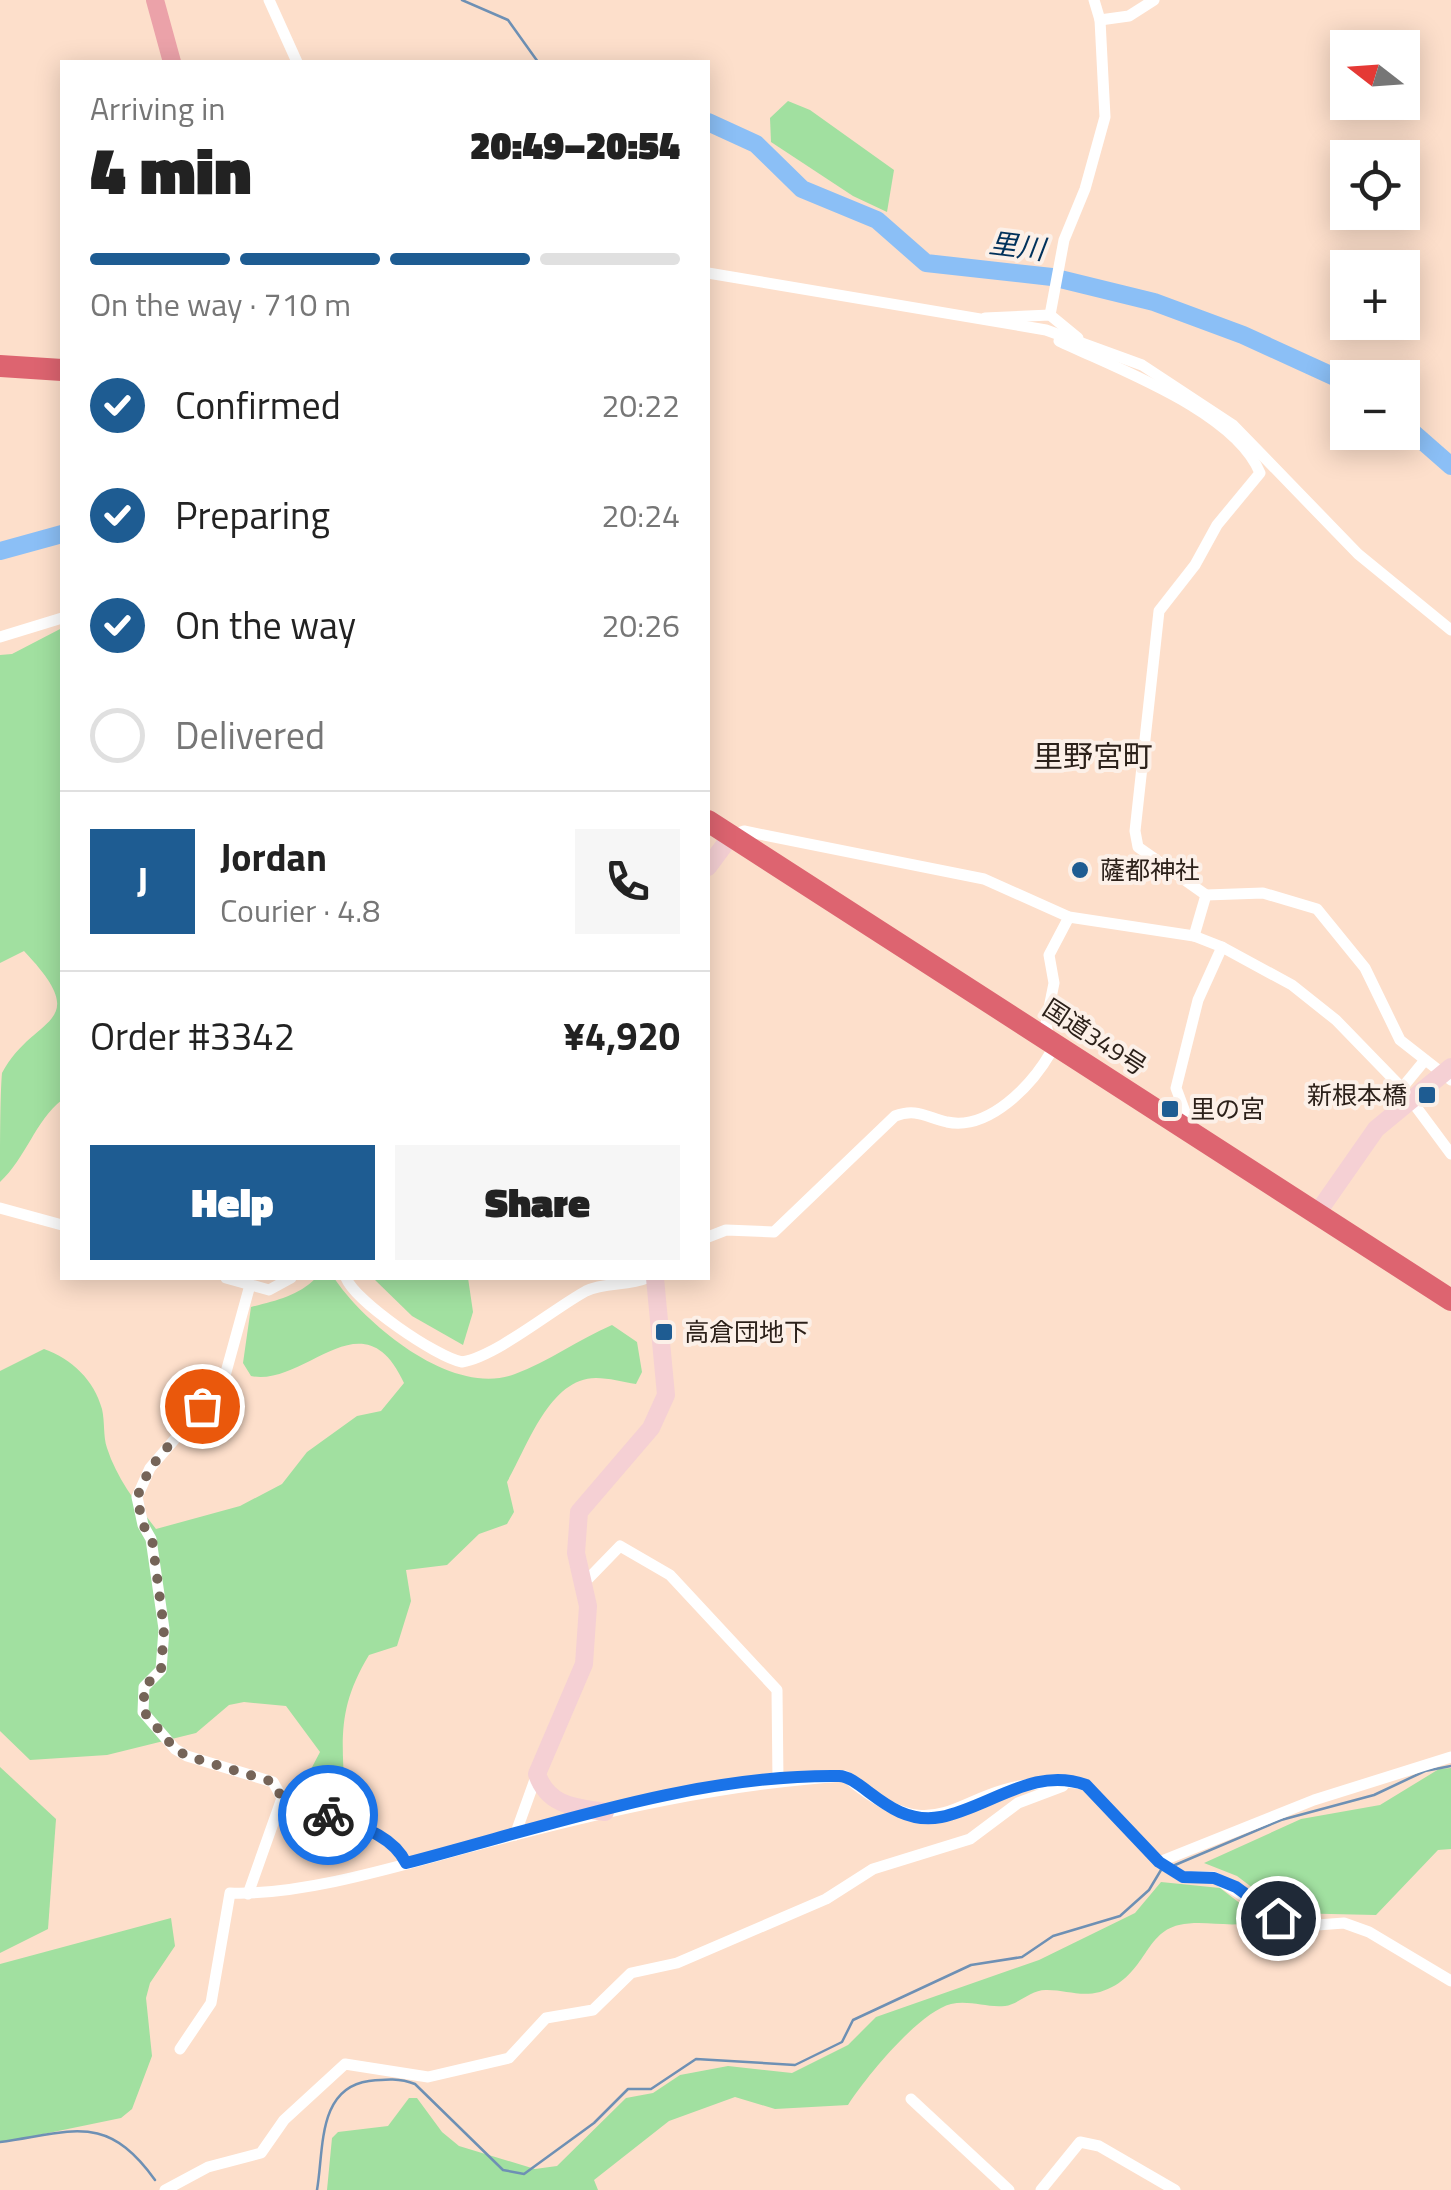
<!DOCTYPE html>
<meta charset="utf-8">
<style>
:root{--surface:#fff;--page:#f6f6f6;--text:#222;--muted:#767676;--line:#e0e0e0;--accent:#1e5c92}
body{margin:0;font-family:"Titillium Web","Noto Sans JP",sans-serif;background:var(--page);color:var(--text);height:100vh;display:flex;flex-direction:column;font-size:38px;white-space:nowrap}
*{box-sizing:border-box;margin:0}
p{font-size:32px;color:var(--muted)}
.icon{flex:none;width:55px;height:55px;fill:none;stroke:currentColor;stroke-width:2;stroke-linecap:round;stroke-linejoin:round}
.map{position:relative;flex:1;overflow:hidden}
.drawer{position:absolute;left:60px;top:60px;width:650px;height:1220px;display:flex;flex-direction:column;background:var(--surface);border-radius:0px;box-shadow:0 5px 25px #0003}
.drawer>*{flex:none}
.needle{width:65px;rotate:287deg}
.controls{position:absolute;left:1330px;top:30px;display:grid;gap:20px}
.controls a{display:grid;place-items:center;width:90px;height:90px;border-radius:0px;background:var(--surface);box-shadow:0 5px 25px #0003;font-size:50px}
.pin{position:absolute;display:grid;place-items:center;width:85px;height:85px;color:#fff;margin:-42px;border:5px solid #fff;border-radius:50%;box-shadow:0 2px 10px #0007}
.courier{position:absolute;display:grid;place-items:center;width:100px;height:100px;margin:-50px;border:8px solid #1a73e8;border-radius:50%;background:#fff;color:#222;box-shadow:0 2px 12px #0007}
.head em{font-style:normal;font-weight:800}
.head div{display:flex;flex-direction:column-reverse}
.head{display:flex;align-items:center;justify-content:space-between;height:170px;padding:0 30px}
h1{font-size:65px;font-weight:800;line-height:75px}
.bar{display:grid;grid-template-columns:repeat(4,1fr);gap:15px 10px;align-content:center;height:120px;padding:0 30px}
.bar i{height:12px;border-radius:8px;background:var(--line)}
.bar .active{background:var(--accent)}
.bar p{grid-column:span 4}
.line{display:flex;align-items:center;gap:25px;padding:0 30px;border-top:2px solid var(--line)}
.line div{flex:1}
.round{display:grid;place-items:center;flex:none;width:105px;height:105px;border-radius:0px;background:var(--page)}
ol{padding:0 30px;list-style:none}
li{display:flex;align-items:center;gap:30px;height:110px}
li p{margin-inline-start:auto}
li .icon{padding:10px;border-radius:50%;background:var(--accent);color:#fff;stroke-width:4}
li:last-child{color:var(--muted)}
li i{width:55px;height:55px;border:5px solid var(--line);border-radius:50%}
.button{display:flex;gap:20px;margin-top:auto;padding:20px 30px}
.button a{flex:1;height:115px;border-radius:0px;background:var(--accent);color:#fff;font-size:40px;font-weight:800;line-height:115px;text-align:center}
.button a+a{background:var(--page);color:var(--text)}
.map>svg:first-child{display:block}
.green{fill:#a1e0a0}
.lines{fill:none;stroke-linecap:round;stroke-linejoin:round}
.stream{stroke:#6e90b4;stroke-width:2.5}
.river{stroke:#8bbff6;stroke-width:18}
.street{stroke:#fff;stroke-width:11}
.secondary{stroke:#f5d0d4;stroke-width:18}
.primary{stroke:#eba2a9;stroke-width:18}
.highway{stroke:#dd6470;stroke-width:22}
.done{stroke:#756458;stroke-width:10;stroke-dasharray:0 18}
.route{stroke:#1a73e8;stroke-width:12}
.poi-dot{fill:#1e5c92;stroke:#fcf0e8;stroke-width:4}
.labels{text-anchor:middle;stroke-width:8;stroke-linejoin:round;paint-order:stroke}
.poi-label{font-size:25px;fill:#2c211a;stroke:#fcf0e8;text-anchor:start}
.street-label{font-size:25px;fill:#2c211a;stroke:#fcf0e8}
.water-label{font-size:28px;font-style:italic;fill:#00315b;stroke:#fcf0e8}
.quarter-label{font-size:30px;fill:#2c211a;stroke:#fcf0e8}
</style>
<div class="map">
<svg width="1451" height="2190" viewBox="0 0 1451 2190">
<rect width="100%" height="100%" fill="#fddfcb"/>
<g class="green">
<polygon points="788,101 810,110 894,170 887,212 853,196 771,142 770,118"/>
<path d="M62,628V1100C35,1121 26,1158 0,1182C0,1158 0,1093 2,1073C33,1014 96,1027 24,951L0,963V655L12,654Z"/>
<path d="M316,1278H334C366,1325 453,1398 515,1374C548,1362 579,1339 612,1325L637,1342L642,1372L636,1384C623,1382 609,1378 596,1378C549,1378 527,1448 507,1482L514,1512L507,1524L479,1534L447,1565L406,1570L411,1601L397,1646L369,1655C337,1708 342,1739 345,1798L324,1809L299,1792L320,1752L286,1706L244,1702L229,1705L196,1733L107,1755L30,1760L0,1731V1371L44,1349C72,1359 94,1380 102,1409C105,1422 103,1436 107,1448C117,1479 137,1504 156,1529L240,1506L282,1484L307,1452L357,1416L381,1411L404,1383C363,1293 306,1387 251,1376L243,1363L251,1307C275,1301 298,1296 316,1278Z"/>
<polygon points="373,1278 468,1278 473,1312 463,1345 412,1316"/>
<polygon points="0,1767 56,1819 48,1929 0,1953"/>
<polygon points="1451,1768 1451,1849 1438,1850 1376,1915 1286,1913 1237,1876 1204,1863 1301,1819 1380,1805 1439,1769"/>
<path d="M1161,1882L1220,1888L1262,1920C1231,1930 1207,1919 1179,1925C1143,1933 1146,1978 1100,1992C1080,1997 1066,1990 1047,1990C1032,1989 1019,2004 1005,2006C987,2008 970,2000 951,2004C919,2012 866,2077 848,2105L775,2109L735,2097L669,2121L594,2180L598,2190H327L332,2138L338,2132L388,2126L409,2098H417L442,2132L459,2146L535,2169L557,2166L626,2098L653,2093L680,2075L728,2066L792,2073L848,2045L876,2017L1039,1960L1135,1913Z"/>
<polygon points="171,1918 175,1946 150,1983 146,1998 152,2056 132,2109 121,2118 0,2143 0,1964"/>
</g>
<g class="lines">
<g class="stream">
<polyline points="462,0 508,20 538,62"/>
<polyline points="1175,1865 1281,1820 1374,1795 1425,1771 1451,1766"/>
<path d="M0,2142C73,2132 106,2112 155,2180"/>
<path d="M317,2190C324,2150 317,2088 369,2081C386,2079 400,2078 415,2084L503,2170L524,2174L594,2123L628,2089H651L696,2059L795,2065L842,2042L853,2020L971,1965L1022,1957L1053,1936L1120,1916L1149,1890L1161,1870"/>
</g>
<g class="river">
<polyline points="708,122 756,144 802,189 877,220 926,263 1052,277 1154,302 1243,335 1348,383"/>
<polyline points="1402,423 1451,466"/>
<polyline points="0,551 62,534"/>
</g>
<g class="street">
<polyline points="269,0 297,62"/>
<polyline points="1100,20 1129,16 1154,0"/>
<polyline points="708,273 1046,330 1142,365 1233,425 1358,554 1451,630"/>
<polyline points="1050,315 1064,240 1085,189 1105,117 1100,20 1094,0"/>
<polyline points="985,318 1050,315 1078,338"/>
<path d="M1059,341C1115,368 1235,411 1260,473L1217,525L1195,565L1159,611L1135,831L1138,847L1206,895L1194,936"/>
<polyline points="0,637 62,618"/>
<polyline points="732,835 744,831 984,879 1069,917 1194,936 1222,947 1292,985 1336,1020 1402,1088 1451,1154"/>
<polyline points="1206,895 1263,893 1317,909 1365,968 1400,1040 1451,1080"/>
<polyline points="1402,1088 1425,1060"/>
<polyline points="1191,1128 1176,1088 1198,1000 1222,947"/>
<polyline points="0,1208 62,1225"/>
<path d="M708,1237L726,1230L774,1232L895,1116C916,1108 926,1117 947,1122C989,1131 1032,1085 1051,1052L1046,1023L1054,983L1049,955L1069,917"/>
<polyline points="226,1278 269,1290 291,1278"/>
<path d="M346,1278C356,1302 436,1357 462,1362C497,1356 553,1309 586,1291C604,1282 628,1286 647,1278"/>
<path d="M250,1285L223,1383L150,1468L137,1497L143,1525L151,1539L164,1629L161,1670L144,1687L143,1712L175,1749L187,1756L273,1782L282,1798C321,1813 386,1824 406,1863"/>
<polyline points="586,1581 620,1546 670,1575 777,1690 778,1780"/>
<polyline points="515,1835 537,1774"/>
<polyline points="1159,1862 1314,1800 1451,1757"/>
<polyline points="248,1894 282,1798"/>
<path d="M180,2049L211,2003L230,1893C308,1896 414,1861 492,1841C609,1810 724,1784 845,1776C944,1859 951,1786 1047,1783C1061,1782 1073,1781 1086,1785L1159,1862L1183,1877H1214L1278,1918L1304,1926L1344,1923L1369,1932L1451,1981"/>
<polyline points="911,2099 1009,2190"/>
<polyline points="165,2190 208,2167 261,2153 284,2120 345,2064 428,2077 509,2058 546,2018 593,2010 631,1973 677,1963 826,1899 873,1869 970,1839 1018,1803 1063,1786"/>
<polyline points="1041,2190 1080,2142 1099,2146 1175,2190"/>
</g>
<g class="secondary">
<polyline points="708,867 731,836"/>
<polyline points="1318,1212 1376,1129 1451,1067"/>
<path d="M605,1812C574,1807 548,1806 537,1774L584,1664L588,1606L576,1553L579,1512L651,1428L666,1395L655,1278"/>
</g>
<polyline class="primary" points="155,0 172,62"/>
<g class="highway">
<polyline points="0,366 62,370"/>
<polyline points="708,821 1451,1300"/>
</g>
</g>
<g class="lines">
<polyline class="done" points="202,1406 150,1468 137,1497 143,1525 152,1539 164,1629 161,1670 144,1687 144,1712 175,1749 187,1756 273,1782 282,1798 328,1815"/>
<path class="route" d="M328,1815C358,1826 392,1834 406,1863C545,1827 694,1774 839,1776C862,1776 891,1827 941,1817C990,1807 1033,1766 1086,1785L1159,1862L1183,1877L1214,1878L1236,1887L1278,1918"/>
</g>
<g class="poi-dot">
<circle cx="1080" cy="870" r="10"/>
<rect x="1417" y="1085" width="20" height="20" rx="5"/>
<rect x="1160" y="1099" width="20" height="20" rx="5"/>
<rect x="654" y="1322" width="20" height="20" rx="5"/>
</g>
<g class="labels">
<g class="poi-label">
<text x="1100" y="879">薩都神社</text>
<text x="1407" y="1104" text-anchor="end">新根本橋</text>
<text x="1190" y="1118">里の宮</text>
<text x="684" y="1341">高倉団地下</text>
</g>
<g class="street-label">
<text transform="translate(1095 1037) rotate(33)" y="9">国道349号</text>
</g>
<g class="water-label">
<text transform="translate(1017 246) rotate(7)" y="10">里川</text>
</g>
<g class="quarter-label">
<text x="1093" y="767">里野宮町</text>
</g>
</g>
</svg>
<div class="controls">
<a><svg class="needle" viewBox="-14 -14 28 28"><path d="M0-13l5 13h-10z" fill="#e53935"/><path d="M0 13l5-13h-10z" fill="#767676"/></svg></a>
<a><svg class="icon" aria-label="locate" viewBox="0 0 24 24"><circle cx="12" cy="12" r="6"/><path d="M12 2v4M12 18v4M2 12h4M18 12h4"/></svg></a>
<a>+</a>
<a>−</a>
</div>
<div class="pin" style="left:202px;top:1406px;background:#ea580c"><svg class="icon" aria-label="bag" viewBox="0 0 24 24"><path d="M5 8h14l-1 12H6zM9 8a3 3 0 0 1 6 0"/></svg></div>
<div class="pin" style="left:1278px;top:1918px;background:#1f2937"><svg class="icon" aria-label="home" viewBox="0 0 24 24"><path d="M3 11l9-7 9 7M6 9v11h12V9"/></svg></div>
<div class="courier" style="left:328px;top:1815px"><svg class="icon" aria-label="bike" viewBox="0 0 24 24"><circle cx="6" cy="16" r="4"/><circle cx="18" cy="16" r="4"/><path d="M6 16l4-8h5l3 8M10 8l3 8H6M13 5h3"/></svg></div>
<section class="drawer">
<div class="head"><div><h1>4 min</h1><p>Arriving in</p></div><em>20:49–20:54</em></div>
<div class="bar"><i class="active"></i><i class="active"></i><i class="active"></i><i></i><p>On the way · 710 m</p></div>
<ol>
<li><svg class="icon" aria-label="check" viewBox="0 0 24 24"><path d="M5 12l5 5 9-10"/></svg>Confirmed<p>20:22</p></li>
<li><svg class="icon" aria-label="check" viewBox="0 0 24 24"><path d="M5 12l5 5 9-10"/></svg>Preparing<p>20:24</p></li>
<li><svg class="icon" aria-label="check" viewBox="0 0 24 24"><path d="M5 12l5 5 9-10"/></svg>On the way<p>20:26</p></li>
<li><i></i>Delivered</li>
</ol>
<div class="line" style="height:180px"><b class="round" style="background:var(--accent);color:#fff">J</b><div><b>Jordan</b><p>Courier · 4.8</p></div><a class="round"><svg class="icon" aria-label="phone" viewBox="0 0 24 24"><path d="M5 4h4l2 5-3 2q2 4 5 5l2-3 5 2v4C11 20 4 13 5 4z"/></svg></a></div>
<div class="line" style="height:130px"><div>Order #3342</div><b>¥4,920</b></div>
<div class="button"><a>Help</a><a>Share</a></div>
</section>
</div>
